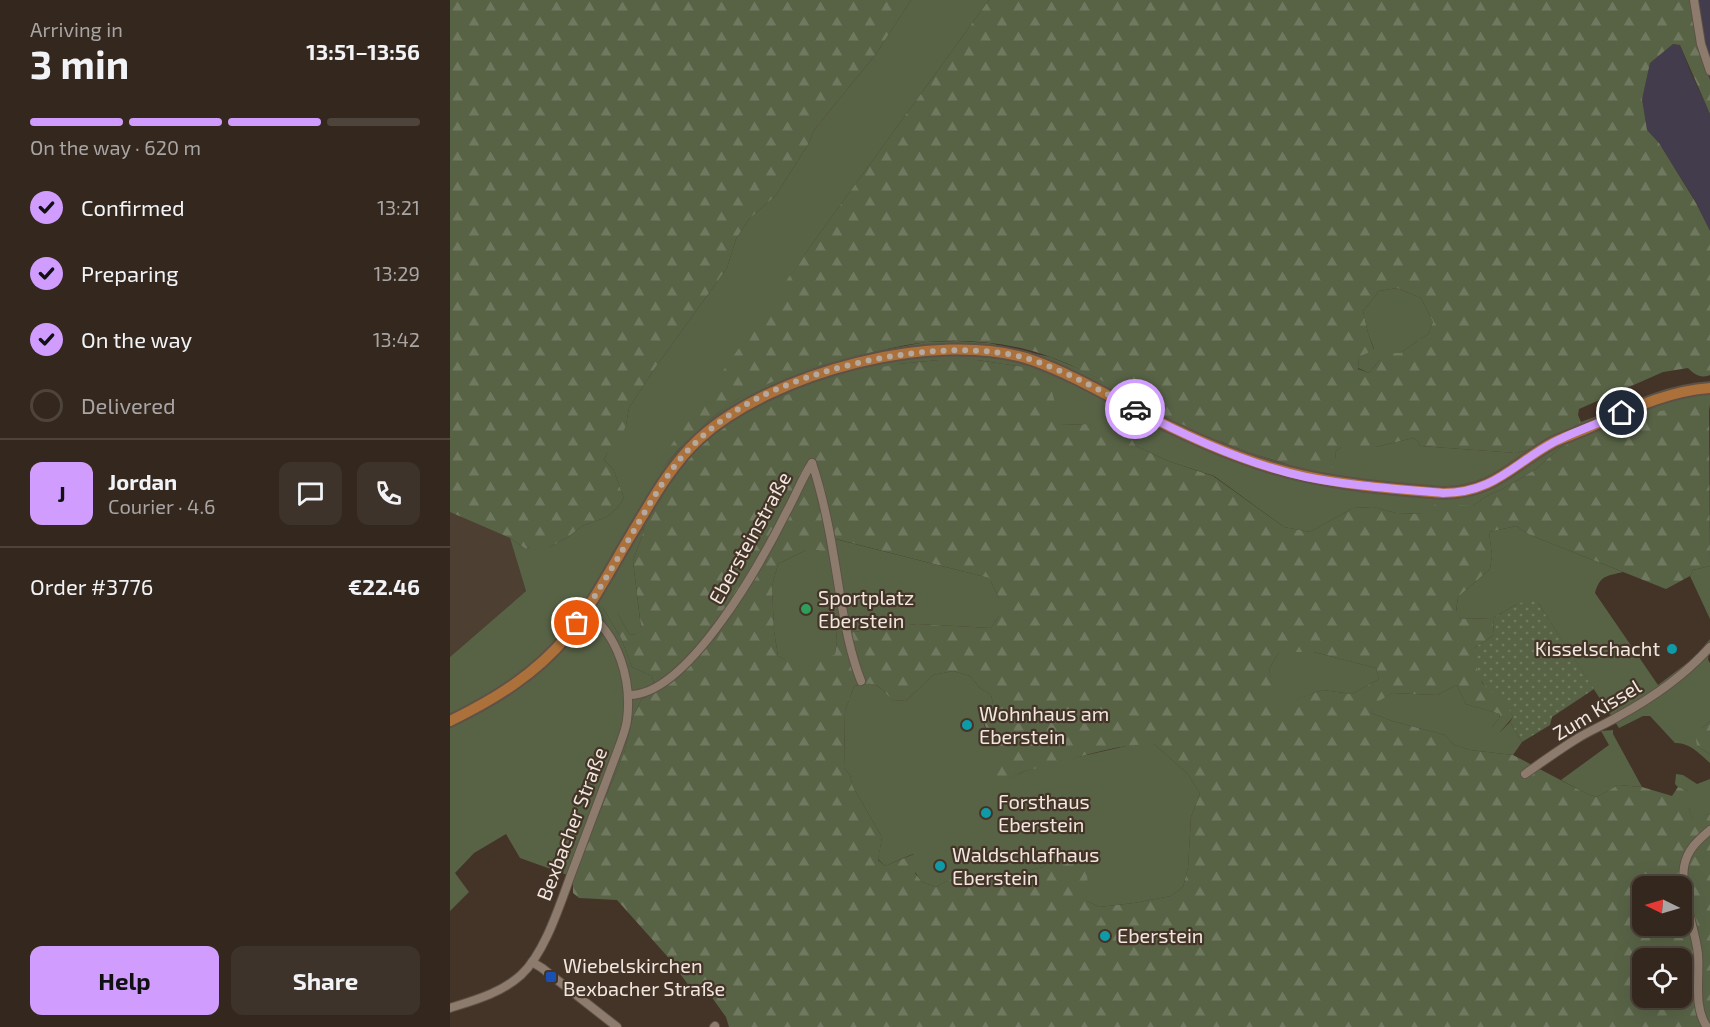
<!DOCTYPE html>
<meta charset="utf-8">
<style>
:root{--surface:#33271e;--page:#3e332b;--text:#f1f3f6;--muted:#a9a5a4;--line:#4e443c;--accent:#d09dff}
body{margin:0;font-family:"Exo 2",sans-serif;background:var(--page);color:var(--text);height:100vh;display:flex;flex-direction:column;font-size:22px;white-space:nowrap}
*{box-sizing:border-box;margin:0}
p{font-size:20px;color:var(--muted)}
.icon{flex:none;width:33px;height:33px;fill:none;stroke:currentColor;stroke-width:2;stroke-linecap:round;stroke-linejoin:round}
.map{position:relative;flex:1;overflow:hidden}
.details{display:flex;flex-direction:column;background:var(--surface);width:450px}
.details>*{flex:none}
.needle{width:39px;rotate:275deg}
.tools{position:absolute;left:1182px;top:876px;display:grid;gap:12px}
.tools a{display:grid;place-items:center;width:60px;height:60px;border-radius:12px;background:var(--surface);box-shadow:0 6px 24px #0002,0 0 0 2px var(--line);font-size:30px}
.pin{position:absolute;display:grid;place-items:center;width:51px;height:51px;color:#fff;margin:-26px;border:3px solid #fff;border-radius:50%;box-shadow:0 2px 6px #0007}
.courier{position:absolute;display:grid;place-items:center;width:60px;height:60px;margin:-30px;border:4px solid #d09dff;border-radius:50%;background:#fff;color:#222;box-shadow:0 2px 8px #0007}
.headline em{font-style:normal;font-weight:700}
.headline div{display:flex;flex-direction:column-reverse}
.headline{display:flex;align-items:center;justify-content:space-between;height:102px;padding:0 30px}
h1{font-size:39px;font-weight:700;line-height:45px}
.bar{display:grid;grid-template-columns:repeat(4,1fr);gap:9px 6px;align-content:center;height:72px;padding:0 30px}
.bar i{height:8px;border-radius:4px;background:var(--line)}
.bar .active{background:var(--accent)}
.bar p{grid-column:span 4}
.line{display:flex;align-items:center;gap:15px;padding:0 30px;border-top:2px solid var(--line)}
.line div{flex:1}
.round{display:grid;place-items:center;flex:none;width:63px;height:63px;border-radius:12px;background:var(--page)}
ol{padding:0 30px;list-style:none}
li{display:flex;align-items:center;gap:18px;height:66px}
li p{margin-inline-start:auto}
li .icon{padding:6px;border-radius:50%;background:var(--accent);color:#111;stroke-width:4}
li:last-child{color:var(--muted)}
li i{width:33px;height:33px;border:3px solid var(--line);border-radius:50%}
.action{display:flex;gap:12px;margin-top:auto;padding:12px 30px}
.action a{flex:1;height:69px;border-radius:12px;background:var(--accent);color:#111;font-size:24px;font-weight:700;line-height:69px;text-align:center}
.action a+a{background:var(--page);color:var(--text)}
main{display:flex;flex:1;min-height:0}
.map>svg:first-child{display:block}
.commercial{fill:#423c4d}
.industrial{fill:#4d4032}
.grass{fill:#586346}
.forest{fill:url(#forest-firs);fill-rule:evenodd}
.garden{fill:url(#garden-dots)}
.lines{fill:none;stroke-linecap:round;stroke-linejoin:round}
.minor-casing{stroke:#5e5146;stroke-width:10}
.major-casing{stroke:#5e5146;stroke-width:14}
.minor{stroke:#8d7c6d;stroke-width:8}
.major{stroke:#ac713a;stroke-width:10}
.done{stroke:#b4a89f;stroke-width:6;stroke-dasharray:0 10.8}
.route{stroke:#d09dff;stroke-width:8}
.leisure-dot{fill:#2e9e5b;stroke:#443428;stroke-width:2}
.culture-dot{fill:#0f9aa8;stroke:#443428;stroke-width:2}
.transit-dot{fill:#1a4fb4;stroke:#443428;stroke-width:2}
.labels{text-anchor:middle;stroke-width:4.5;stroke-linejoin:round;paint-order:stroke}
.street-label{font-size:20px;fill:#f1e7df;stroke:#443428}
.poi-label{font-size:20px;fill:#f1e7df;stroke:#443428;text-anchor:start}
</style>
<main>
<section class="details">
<div class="headline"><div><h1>3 min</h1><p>Arriving in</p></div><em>13:51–13:56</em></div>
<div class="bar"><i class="active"></i><i class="active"></i><i class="active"></i><i></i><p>On the way · 620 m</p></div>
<ol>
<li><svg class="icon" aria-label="check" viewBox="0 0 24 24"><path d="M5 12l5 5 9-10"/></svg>Confirmed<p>13:21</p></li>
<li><svg class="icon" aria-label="check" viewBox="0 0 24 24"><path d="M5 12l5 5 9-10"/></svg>Preparing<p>13:29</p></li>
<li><svg class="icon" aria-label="check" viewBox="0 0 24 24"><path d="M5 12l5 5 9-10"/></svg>On the way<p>13:42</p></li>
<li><i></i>Delivered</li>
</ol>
<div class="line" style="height:108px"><b class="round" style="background:var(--accent);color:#111">J</b><div><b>Jordan</b><p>Courier · 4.6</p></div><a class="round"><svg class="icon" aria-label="chat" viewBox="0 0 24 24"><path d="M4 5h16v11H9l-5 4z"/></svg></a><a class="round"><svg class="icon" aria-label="phone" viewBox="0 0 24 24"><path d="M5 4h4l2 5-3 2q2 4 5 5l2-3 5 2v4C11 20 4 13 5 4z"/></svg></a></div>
<div class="line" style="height:78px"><div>Order #3776</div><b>€22.46</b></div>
<div class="action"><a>Help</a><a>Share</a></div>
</section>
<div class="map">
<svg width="1260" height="1027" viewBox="0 0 1260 1027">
<defs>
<pattern id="forest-firs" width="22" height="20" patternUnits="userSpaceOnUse" patternTransform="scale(1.5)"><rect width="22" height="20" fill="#586346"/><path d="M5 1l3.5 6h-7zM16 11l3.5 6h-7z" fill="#707960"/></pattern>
<pattern id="garden-dots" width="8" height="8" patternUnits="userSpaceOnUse" patternTransform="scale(1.5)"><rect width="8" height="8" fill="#586346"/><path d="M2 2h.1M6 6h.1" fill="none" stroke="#707960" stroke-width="1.8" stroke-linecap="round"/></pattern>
</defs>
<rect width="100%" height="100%" fill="#443428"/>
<g class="commercial">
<polygon points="1240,0 1260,0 1260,80 1248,45"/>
<polygon points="1223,44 1230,45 1240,71 1260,114 1260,231 1246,202 1209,143 1197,130 1192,98 1200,63"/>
</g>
<polygon class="industrial" points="0,512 60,538 76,591 0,657"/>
<g class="grass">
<polygon points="461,0 539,0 362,244 198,484 246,430 277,406 309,386 348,371 391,358 476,342 507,341 539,343 600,357 632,370 774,443 810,456 848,468 886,459 885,452 891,447 926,447 963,438 968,441 970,446 1067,453 1081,449 1100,437 1117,431 1131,422 1203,395 1255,382 1260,382 1260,411 1259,404 1178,418 1110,448 1086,469 1058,486 1035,497 1023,506 973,514 946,513 924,507 903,508 860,532 834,527 764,476 718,461 686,446 682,439 639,424 611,425 567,366 527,360 489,360 448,364 221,477 195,523 192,536 183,561 191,628 185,635 179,634 168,614 153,608 171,638 182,667 202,676 206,691 191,700 183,717 174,753 123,877 70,858 56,834 24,853 5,873 19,892 0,911 0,657 76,591 60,538 76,549 80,547 100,547 118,537 132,526 157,517 168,507 174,498 163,469 154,460 157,453 176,425 179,408 205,368 277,268 286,239 299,219 326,195 359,143 364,130 426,54"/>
<polygon points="947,288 971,298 983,322 978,334 950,353 929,361 919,373 908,368 909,357 924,349 918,333 913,311 929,291"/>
<path d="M1066,526L1080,535L1173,572C1157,576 1150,575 1145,593L1208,685L1245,657L1260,639L1258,660L1260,663V721L1252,728L1247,746L1260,754V763C1250,754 1239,742 1225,743L1200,716H1193L1169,728L1088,603L1067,604L1043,618L1011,619L1006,612L1008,597L1040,569L1042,555L1039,532Z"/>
<polygon points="385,539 539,578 549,598 549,616 541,628 467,624 395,633 386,630 387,641 385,654 372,661 335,660 328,656 324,631 322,586 328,564 356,550 369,550"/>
<polygon points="1260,566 1260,619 1240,576 1243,570"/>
<polygon points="829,652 864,652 926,668 929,679 902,694 873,690 826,707 819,669"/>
<path d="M503,671L520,676L530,688L541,695L543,703L534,725L545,748L543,758L552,782L575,771L628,757L685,744H704L738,774L750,794L741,817L738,868L733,887L721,896L684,903L649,907L637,901L636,887L637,877L599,855L600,861L593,867C565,873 528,888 501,879L486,887L472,882L465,872L471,855L463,854L435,866L428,859L432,837L403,787L400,775L394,768L395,711L404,686C426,681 427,684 442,700L456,701L483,675Z"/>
<polygon points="1007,685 1016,704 1050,714 1049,719 1042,727 1050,732 1060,722 1072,742 1063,755 1020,750 1004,745 995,735 942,721 921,713 922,705 942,693 987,695"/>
<polygon points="1163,730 1163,734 1192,787 1168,785 1147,797 1137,794 1111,780 1159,745 1151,731"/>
<polygon points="1226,774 1233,775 1247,784 1260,779 1260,813 1243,822 1239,808 1239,791 1228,787 1225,784"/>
</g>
<g class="forest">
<polygon points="0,0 461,0 426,54 364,130 359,143 326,195 299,219 286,239 277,268 205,368 179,408 176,425 167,448 157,453 154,460 163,469 174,498 168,507 157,517 132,526 118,537 100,547 80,547 76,549 60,538 0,512"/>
<path d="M539,0H1240L1248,45L1260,80V114L1230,45L1223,44L1200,63L1192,99L1197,130L1209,143L1246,203L1260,231V375C1251,379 1244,374 1238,368L1213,372L1129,409L1128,415L1131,422L1117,431L1100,437L1081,449L1067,453L970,446L968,441L963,438L926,447H891L885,452L886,459L883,467C867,475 845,467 830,462C792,451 755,436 720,418C681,398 644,373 603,358C564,343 518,338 477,342C458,344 438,349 419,353C369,363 322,377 279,405C247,426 223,455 199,484L196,481L362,244ZM947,288L971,298L983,322L978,334L950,353H943L929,361L919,373L908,369L909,357L924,350L918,333L913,311L929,291Z"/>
<path d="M489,360H527L567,366L597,373L611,425L639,424L669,429L682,439L686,446L718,461L763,476L834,527L860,532L903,508L924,507L946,513L973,514L986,504L1023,506L1035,497L1058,486L1086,469L1110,448L1146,430L1178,418L1248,403L1259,404L1260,566L1243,570L1240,576L1216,589L1080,535L1066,526L1039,532L1042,555L1040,569L1008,597L1006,611L1011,619L1043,618L1044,635L1024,648L1032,683L1058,706L1063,717L1050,732H1043L1042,727L1049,719L1050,714L1016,704L1007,685L987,695L942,693L923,705L921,713L942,721L995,735L1004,745L1020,750L1063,755L1137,794L1147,797L1168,785L1192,787L1222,796L1228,787L1239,791V808L1243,821L1260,813V1027H279L276,1017L258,992L245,994L217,956L167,900L129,898L123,893V877L174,753L183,717L191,700L206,691L202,676L182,667L171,638L153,608L159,602L168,614L179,634L185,635L191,627L183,561L192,536L195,523L221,477L255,442L282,421L334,396L397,374L448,364ZM386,539L539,578L549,598V616L541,628L467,624L395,633L391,628L386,630L387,641L385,654L372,660H335L328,656L324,631L322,586L328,564L356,550H369L379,562L388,559ZM829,652H864L926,668L929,679L902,694L873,690L827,706L819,669ZM503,671L520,676L530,688L541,695L543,703C522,724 545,733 544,750C543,761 538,772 536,783C550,788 562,776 575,771C582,769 590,768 598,766C633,756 667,744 704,744L738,774L750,794L741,817L738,868L733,887L721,896L684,903L649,907L637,901C637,895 638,879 637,876C633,862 620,854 610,845L600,847L598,855L599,861L593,867C565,873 528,888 501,879L486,887L472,882L465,873L472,855L469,852L435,866L428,860L432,837L403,787L400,775L394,768L395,711L404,686C426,681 427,684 442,700L456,701L483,675ZM1192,886H1232V926H1192ZM1192,958H1232V998H1192Z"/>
<polygon points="1260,721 1260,754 1247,746 1246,739 1252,728"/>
</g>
<path class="garden" d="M1080,600L1088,603L1144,689L1102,717L1100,725L1072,742L1060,722L1063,717C1056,701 1045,697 1034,685C1027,676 1025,659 1024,648L1044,635L1043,618L1067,604Z"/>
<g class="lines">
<g class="minor-casing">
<g id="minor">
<polyline points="1244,0 1251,44 1260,71"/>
<path d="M362,463C376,505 383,550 390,595C395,624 400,653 411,681"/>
<path d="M178,695C238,697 313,559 337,511C346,495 352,478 362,463"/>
<path d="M1075,774C1092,762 1110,749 1128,738C1141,730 1156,724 1169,716C1202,698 1235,675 1260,647"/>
<polyline points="82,962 92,968 167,1027"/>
<path d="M0,1008C25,1000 51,993 71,975C97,951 112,897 125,864C140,825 154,786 169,747C172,738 176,729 177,720C182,681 169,634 135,611"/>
<polyline points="264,1027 265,1026"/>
<path d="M1257,1027C1243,1007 1250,978 1248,954C1245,926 1230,896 1234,867C1237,850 1247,841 1260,830"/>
</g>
</g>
<g class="major-casing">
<path id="major" d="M0,721C45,699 86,674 118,635C143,604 161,568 181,535C201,502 220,466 249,439C320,373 488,328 582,360C619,373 653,393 688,411C723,429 759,446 796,459C859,482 926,488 993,493C1044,493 1063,464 1104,442C1115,437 1127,433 1138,428C1177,411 1216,391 1260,388"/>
</g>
<use href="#minor" class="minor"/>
<use href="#major" class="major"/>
</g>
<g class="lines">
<path class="done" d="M127,623C151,588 172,551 193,515C205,495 217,475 231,458C253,433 280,412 310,397C380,362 502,336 579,359C616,371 651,391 685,409"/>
<path class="route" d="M685,409C739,438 796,464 856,477C901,486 947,489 993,493C1044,493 1063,464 1104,442C1126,431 1150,423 1172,413"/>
</g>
<circle class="leisure-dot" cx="356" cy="609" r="6"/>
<g class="culture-dot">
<circle cx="1222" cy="649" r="6"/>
<circle cx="517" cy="725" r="6"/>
<circle cx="536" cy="813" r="6"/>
<circle cx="490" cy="866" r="6"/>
<circle cx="655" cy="936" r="6"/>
</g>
<rect class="transit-dot" x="95" y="971" width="12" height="12" rx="3"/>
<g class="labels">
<g class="street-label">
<text transform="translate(300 538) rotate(-61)" y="7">Ebersteinstraße</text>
<text transform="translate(1147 710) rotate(-31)" y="7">Zum Kissel</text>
<text transform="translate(122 824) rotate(-69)" y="7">Bexbacher Straße</text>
</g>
<g class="poi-label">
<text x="368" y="605">Sportplatz<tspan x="368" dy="23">Eberstein</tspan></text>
<text x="1210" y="656" text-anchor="end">Kisselschacht</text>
<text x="529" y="721">Wohnhaus am<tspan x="529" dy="23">Eberstein</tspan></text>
<text x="548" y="809">Forsthaus<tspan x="548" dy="23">Eberstein</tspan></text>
<text x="502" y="862">Waldschlafhaus<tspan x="502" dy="23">Eberstein</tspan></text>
<text x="667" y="943">Eberstein</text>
<text x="113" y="973">Wiebelskirchen<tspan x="113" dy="23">Bexbacher Straße</tspan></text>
</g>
</g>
</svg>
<div class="tools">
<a><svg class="needle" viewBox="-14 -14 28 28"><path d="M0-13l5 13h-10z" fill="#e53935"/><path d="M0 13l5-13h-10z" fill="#a9a5a4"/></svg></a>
<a><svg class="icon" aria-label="locate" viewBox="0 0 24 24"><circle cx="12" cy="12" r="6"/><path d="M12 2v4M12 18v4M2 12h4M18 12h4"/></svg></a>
</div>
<div class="pin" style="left:127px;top:623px;background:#ea580c"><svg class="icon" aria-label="bag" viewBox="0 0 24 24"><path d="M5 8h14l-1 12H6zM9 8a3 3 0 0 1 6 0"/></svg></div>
<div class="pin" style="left:1172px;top:413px;background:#1f2937"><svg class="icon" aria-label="home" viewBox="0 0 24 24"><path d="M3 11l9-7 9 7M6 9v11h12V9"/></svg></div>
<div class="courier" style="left:685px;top:409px"><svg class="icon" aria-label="car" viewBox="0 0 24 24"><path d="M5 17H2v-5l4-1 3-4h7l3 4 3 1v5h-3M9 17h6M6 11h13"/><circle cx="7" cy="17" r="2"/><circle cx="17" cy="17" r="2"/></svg></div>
</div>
</main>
